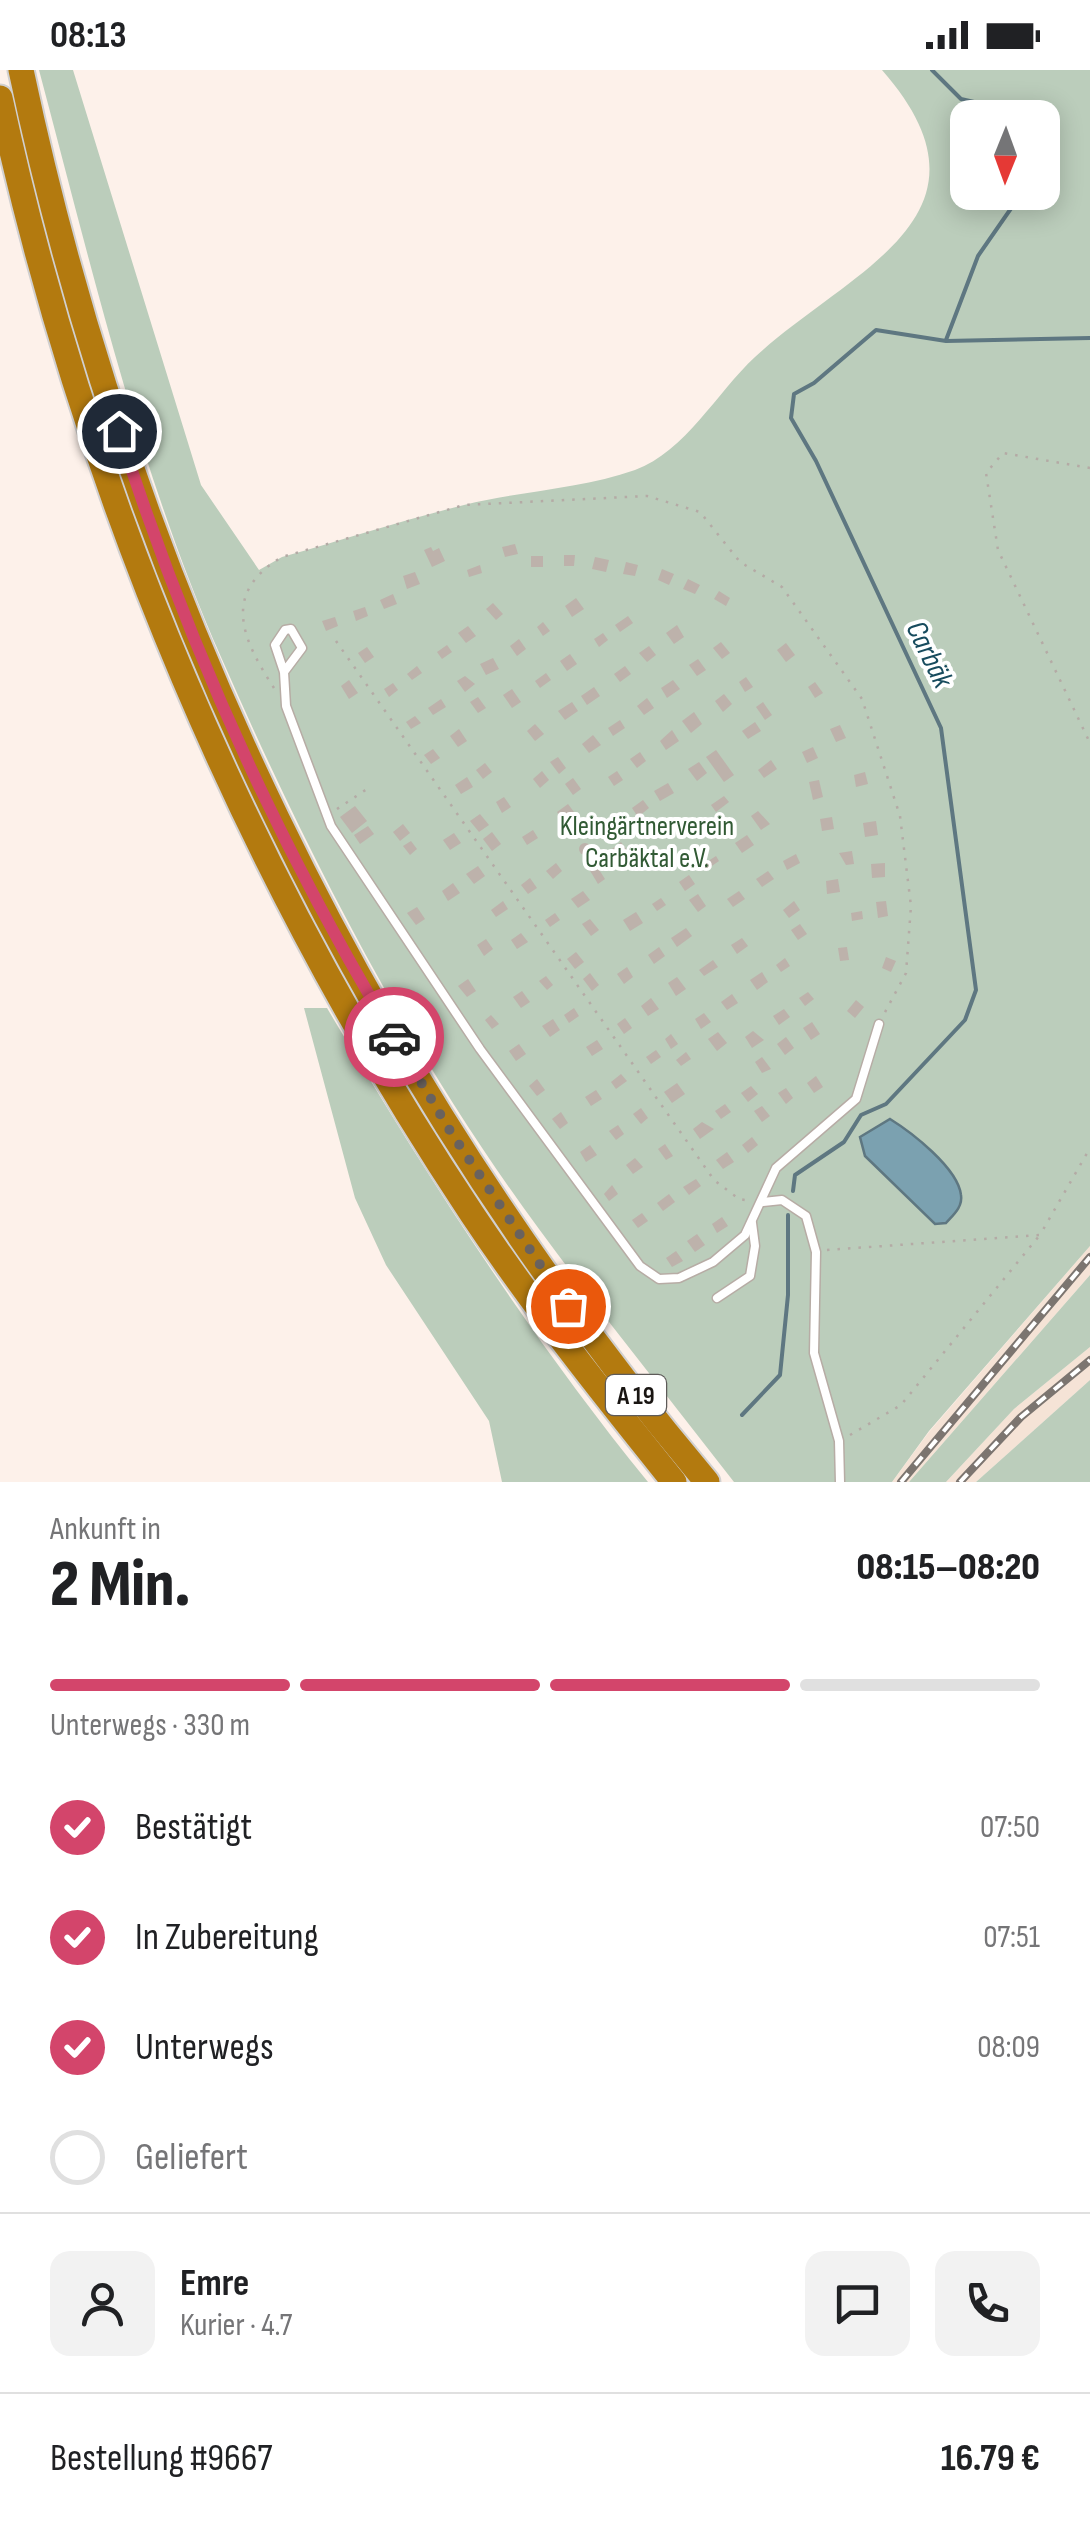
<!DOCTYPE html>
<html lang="de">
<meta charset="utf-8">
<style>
:root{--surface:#fff;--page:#f2f2f2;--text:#202124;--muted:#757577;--line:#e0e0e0;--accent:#d3456b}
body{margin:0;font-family:"Sofia Sans Condensed",sans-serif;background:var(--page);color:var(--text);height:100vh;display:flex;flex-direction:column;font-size:38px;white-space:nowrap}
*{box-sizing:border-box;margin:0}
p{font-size:32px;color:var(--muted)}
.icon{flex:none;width:55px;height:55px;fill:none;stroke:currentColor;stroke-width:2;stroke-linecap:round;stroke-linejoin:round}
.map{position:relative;height:1412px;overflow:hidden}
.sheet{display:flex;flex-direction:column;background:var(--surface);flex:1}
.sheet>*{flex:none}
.needle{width:65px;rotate:181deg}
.buttons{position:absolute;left:950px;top:30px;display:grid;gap:20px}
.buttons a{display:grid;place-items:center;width:110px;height:110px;border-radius:20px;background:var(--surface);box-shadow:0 5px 25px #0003;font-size:50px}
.pin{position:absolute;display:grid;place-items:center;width:85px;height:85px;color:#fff;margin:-42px;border:5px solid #fff;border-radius:50%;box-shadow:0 2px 10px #0007}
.courier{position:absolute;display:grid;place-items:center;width:100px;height:100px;margin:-50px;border:8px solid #d3456b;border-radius:50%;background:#fff;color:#222;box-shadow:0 2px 12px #0007}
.head em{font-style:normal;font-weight:800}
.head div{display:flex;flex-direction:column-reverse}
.head{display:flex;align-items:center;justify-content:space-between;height:170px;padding:0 50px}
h1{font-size:65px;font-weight:800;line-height:75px}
.bar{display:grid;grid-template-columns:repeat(4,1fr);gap:15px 10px;align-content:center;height:120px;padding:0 50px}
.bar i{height:12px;border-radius:8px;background:var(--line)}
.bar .on{background:var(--accent)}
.bar p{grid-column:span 4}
.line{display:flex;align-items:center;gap:25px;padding:0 50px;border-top:2px solid var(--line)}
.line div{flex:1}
.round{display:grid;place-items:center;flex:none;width:105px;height:105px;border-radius:20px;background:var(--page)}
ol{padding:0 50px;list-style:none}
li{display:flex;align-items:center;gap:30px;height:110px}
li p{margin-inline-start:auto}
li .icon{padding:10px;border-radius:50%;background:var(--accent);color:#fff;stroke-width:4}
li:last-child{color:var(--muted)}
li i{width:55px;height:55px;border:5px solid var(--line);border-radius:50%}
.status{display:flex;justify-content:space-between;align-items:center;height:70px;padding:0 50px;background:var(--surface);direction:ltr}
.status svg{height:28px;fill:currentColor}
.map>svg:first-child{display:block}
.built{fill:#f5e3d6}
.green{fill:#bbcdbb;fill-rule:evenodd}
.water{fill:#7ba1b0;stroke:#5e7781;stroke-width:2.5}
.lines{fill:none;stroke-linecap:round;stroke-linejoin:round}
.stream{stroke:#5e7781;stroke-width:4}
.building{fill:#bdb2ab}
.service-casing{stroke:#b7aca5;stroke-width:11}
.motorway-casing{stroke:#d1d0d0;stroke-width:29}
.path{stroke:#b4aaa5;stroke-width:2.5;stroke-dasharray:2.5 8;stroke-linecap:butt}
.service{stroke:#fff;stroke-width:8}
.motorway{stroke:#b37a0f;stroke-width:25}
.rail-casing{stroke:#7c7570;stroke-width:8}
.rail{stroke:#fff;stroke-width:4;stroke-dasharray:11;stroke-linecap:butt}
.done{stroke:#69625e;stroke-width:10;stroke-dasharray:0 18}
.route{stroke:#d3456b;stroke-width:12}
.labels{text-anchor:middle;stroke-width:8;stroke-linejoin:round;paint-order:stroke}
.shield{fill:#fff;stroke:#5e5b59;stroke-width:2.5}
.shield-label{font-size:25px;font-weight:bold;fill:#191512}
.park-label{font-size:28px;fill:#315a34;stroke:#fff}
.water-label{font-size:30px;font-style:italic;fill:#174b5d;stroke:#fff}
</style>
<div class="status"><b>08:13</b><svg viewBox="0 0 49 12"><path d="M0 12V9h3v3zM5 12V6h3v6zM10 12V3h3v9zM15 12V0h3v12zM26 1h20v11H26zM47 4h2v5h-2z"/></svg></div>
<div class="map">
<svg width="1090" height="1412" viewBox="0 0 1090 1412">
<rect width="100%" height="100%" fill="#fdf1ea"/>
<g class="built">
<polygon points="1090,1176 1090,1205 909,1412 892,1412 929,1362"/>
<polygon points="1090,1277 1090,1310 976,1412 946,1412 1014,1339"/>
</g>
<g class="green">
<path d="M39,0H73L201,415L259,500L282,487C343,470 403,450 464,435C519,421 582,419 635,400C686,381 717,322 755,287C849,200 1010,146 882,0H1090V1176L929,1361L892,1412H734C669,1328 602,1245 539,1159C410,984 308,786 221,587C138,399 92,198 39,0ZM968,48H1042V122H968Z"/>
<path d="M304,938H327C424,1102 527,1263 648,1412H502L489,1351L386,1195L355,1128Z"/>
<polygon points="1090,1205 1090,1277 1014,1339 946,1412 909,1412"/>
<polygon points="1090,1310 1090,1412 976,1412"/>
</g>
<path class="water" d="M890,1049C911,1062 958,1098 961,1125C963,1137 953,1145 946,1153L935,1154L865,1086L860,1067Z"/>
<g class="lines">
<g class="stream">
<polyline points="932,0 961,29 987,35 989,48"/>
<polyline points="946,270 978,186 1012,137 1014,122"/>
<polyline points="793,1121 795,1105 844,1072 861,1045 886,1034 965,950 976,920 941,658 816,391 791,348 794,324 814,313 876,260 946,271 1090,268"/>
<polyline points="742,1345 780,1305 788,1225 788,1145"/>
</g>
</g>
<g class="building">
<polygon points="515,474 518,484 505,487 502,477"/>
<polygon points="431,477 433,481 439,478 445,491 432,497 424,480"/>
<polygon points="564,485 575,485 574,496 564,496"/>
<rect x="531" y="486" width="12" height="11"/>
<polygon points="595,487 609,490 606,502 592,499"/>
<polygon points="626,492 638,495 635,506 623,504"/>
<polygon points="480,495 482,503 469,507 467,500"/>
<polygon points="662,499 674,504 669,515 658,510"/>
<polygon points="415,502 420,514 407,519 403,506"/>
<polygon points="688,509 700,515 695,524 683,519"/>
<polygon points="719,521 730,528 726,536 714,529"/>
<polygon points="393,524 397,534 384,539 380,530"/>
<polygon points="576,528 584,539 572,547 565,536"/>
<polygon points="493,533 503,544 496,550 486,539"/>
<polygon points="365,537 368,546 356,551 353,541"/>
<polygon points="628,546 633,553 620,562 615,555"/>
<polygon points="335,547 338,556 326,561 322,551"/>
<polygon points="543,552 550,561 543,566 537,557"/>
<polygon points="677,555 684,567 674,574 666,563"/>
<polygon points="468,556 476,566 466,573 458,563"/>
<polygon points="603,563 608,570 599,577 594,569"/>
<polygon points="519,569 526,579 517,586 510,576"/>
<polygon points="721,572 730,583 722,589 713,578"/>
<polygon points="786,573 795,585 786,592 777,580"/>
<polygon points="447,575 452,582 442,589 437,582"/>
<polygon points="649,576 656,585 647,592 639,583"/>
<polygon points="367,577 374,587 365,593 358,583"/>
<polygon points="570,584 577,594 567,601 560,591"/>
<polygon points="493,588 499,599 486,605 480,594"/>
<polygon points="698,589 706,600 697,606 689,595"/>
<polygon points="417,596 422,603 412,610 407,604"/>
<polygon points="625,596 631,604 620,612 614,604"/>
<polygon points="546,603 551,610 540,618 535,611"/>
<polygon points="465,606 475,614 465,622 457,611"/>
<polygon points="746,607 753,617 745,622 739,612"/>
<polygon points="349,610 358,623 349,629 341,616"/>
<polygon points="673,610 680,619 667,628 661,618"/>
<polygon points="815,612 823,623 815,628 808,617"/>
<polygon points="393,613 398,620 389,627 384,619"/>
<polygon points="594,617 600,626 587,635 581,626"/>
<polygon points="512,619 521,632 512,638 503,625"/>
<polygon points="724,624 732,634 723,642 715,631"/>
<polygon points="478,627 486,638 478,643 470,632"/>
<polygon points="647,628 654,638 644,645 637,636"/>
<polygon points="441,629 446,637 433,645 428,638"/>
<polygon points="572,632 578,641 565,650 558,641"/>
<polygon points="763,632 772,645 765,650 756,637"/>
<polygon points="694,642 702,654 691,663 682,651"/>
<polygon points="415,646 421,653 411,659 406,652"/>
<polygon points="620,650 625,658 613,666 608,658"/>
<polygon points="755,652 761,661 748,669 742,661"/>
<polygon points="535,654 544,664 535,671 527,661"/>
<polygon points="840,655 846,668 836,672 830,659"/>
<polygon points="459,659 467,671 458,677 450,666"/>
<polygon points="672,660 679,671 666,680 660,671"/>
<polygon points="593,665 601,675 589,683 582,674"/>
<polygon points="813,677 818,688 807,693 802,682"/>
<polygon points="433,679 440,688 431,694 424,685"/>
<polygon points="716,680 734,705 724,712 706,687"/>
<polygon points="640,682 646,691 637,698 630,689"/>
<polygon points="558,687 566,698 559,704 550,692"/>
<polygon points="771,690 777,699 764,708 758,700"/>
<polygon points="699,692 707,703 697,711 688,699"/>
<polygon points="485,693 492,702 483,709 476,700"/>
<polygon points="542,701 549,710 540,718 533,709"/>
<polygon points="617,701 623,710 614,716 608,707"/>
<polygon points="865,702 868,714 856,717 854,705"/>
<polygon points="467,707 473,717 461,724 455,715"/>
<polygon points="573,708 581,719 573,725 565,714"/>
<polygon points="819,710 823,727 813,730 809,712"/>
<polygon points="668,713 674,723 660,731 654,721"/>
<polygon points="724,726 729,732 716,742 711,735"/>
<polygon points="504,727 511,737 502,743 496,732"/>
<polygon points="643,730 649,738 638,747 632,738"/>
<polygon points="568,734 574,742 562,750 557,742"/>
<polygon points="355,736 367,751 352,763 340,747"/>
<polygon points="758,741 770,754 761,760 751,746"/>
<polygon points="480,744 489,755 479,762 470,751"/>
<polygon points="691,747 697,756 686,764 680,755"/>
<polygon points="832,747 834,759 822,761 820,749"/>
<polygon points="876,751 878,765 865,767 863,753"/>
<polygon points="649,752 657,762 648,768 641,758"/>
<polygon points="610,753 616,762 605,770 599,761"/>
<polygon points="403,754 410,763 400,771 393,762"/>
<polygon points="368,756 374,764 360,774 354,765"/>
<polygon points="533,760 538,768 527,775 522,767"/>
<polygon points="492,762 501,774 492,781 483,769"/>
<polygon points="454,763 461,773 450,780 443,770"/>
<polygon points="747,765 754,775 742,783 735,773"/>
<polygon points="411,771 417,779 410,785 403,776"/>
<polygon points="621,772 629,783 620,789 612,779"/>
<circle cx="585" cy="779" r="6"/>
<polygon points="852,781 854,794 846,795 839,783"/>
<polygon points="796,784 800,793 787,800 783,791"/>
<polygon points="716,786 719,791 706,800 702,795"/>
<polygon points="556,793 562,801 553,809 546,801"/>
<polygon points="885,793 885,807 872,808 871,794"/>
<polygon points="596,795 605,809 598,814 589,799"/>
<polygon points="478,796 485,806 474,814 466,804"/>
<polygon points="768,801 774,809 762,817 756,809"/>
<polygon points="689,805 695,814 685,821 679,812"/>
<polygon points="530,808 537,818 528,824 521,815"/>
<polygon points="838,809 840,822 827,824 826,811"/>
<polygon points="453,813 460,823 448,831 442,821"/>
<polygon points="583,821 590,830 578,838 571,829"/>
<polygon points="739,821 745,829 733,837 727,829"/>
<polygon points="698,824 706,836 698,842 689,830"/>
<polygon points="661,828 666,835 657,841 652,834"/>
<polygon points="503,831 508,839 496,847 491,840"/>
<polygon points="794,831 800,840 789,848 783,840"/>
<polygon points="886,831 888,846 878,848 876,832"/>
<polygon points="417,837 425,849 416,855 407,843"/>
<polygon points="862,841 863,849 852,851 851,843"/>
<polygon points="636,842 643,853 630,861 623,850"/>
<polygon points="555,843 560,850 550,857 545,850"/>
<polygon points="590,849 599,860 591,866 582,854"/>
<polygon points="800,854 807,864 798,870 791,860"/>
<polygon points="686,858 692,866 677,877 671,868"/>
<polygon points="521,863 528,872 517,879 511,870"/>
<polygon points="742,868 748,876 737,884 731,875"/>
<polygon points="486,869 493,879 484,886 477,875"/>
<polygon points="659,877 665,886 654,894 648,885"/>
<polygon points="847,877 849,890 840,891 838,878"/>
<polygon points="576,882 584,892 575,899 567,889"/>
<polygon points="886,887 896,891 891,902 882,898"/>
<polygon points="785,888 790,896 781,902 776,895"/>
<polygon points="713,890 718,897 704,906 699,900"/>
<polygon points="627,897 633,907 624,914 617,904"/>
<polygon points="762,902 768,912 757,920 750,910"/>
<polygon points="590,903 599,915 592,921 583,909"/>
<polygon points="546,906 553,915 547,920 539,911"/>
<polygon points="677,907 686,919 676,926 668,913"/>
<polygon points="468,909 476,921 467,927 458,916"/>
<polygon points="522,921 530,932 521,938 513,927"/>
<polygon points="808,922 814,929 805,936 799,928"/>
<polygon points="732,924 738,933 727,940 721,932"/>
<polygon points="651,928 659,939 648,946 641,936"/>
<polygon points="856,930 864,937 855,948 847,941"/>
<polygon points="574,938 579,946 569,953 564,945"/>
<polygon points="784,939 790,947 779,955 773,946"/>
<polygon points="704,943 711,952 701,959 695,949"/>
<polygon points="491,945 499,954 492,959 485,950"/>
<polygon points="625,948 632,958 624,964 617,954"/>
<polygon points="553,949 560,960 550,967 542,956"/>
<polygon points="812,952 820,964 811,970 803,958"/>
<polygon points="753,961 764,970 752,978 745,967"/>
<polygon points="718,962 727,973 717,981 708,969"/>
<polygon points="671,964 678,974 671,979 665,969"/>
<polygon points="786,967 794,978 785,985 777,974"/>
<polygon points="597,970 603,979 592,986 586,977"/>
<polygon points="519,974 526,984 516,991 509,981"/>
<polygon points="656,980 661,987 651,994 646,987"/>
<polygon points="686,982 691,989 681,996 676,990"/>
<polygon points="762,987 771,999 762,1003 755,992"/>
<polygon points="621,1004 627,1011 616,1019 611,1012"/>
<polygon points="816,1006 823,1017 814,1023 807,1013"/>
<polygon points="537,1009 545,1020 537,1026 529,1016"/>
<polygon points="677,1013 685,1024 672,1033 664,1022"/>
<polygon points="751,1016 758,1024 748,1032 741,1023"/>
<polygon points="786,1018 793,1028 786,1034 778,1023"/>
<polygon points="596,1020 602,1029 591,1036 585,1027"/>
<polygon points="725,1034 731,1042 721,1049 715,1041"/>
<polygon points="762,1036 770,1046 762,1052 754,1041"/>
<polygon points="641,1038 648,1048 641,1054 633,1044"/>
<polygon points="561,1042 568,1053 560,1059 552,1049"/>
<polygon points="702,1052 714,1059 700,1069 693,1059"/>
<polygon points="618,1055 624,1064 616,1070 609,1061"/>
<polygon points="752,1067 758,1075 748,1083 742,1075"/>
<polygon points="665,1074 673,1086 666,1090 658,1079"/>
<polygon points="590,1075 597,1085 586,1092 580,1082"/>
<polygon points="727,1082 734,1092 723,1099 716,1090"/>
<polygon points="635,1088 643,1097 633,1104 626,1095"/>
<polygon points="696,1109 701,1116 689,1125 683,1117"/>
<polygon points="612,1115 618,1124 609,1131 604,1124"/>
<polygon points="669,1124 675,1132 663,1141 657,1133"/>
<polygon points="642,1143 648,1151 638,1158 632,1150"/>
<polygon points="722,1147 728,1156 717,1163 712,1154"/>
<polygon points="697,1164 705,1175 695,1182 687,1171"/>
<polygon points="676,1181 683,1191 672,1197 666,1188"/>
</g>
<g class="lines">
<g class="service-casing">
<g id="service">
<polyline points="284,602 302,578 291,559 285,560 275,575 284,602 286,636 331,756 480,979 640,1196 659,1209 679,1208 713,1192 745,1165 776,1098 856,1029 879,954"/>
<polyline points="763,1132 782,1130 806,1146 816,1182 814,1283 839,1371 840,1412"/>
<polyline points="717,1228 750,1206 755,1176 752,1153"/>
</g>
</g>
<g class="motorway-casing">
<g id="motorway">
<path d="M21,0C130,518 366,1007 707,1412"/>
<path d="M0,28C85,424 248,807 472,1144C534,1237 604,1325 674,1412"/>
</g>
</g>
<g class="path">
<polyline points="1090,398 1003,383 986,403 998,480 1090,673"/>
<polyline points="336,571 714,1110 739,1129 751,1131"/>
<path d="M274,618C242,569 221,523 282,487L464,435L647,426L700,442L740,492L782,517L862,629L900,746L911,836L906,903L884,944"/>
<polyline points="337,739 367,719"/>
<polyline points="827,1180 1040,1165 1090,1078"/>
<polyline points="850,1365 901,1335 1039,1166"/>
</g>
<use href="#service" class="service"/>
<use href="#motorway" class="motorway"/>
<g class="rail-casing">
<g id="rail">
<polyline points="901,1412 1090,1187"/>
<polyline points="960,1412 1021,1347 1090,1290"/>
</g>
</g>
<use href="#rail" class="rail"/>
</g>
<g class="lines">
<polyline class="done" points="394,967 452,1064 568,1236"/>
<path class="route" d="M119,361C186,571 280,778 394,967"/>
</g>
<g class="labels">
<rect class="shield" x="606" y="1305" width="60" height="40" rx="8"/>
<g class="shield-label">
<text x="636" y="1334">A 19</text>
</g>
<g class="park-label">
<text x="647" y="765">Kleingärtnerverein<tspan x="647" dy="32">Carbäktal e.V.</tspan></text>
</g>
<g class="water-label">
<text transform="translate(930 584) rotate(64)" y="10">Carbäk</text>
</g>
</g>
</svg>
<div class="buttons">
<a><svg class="needle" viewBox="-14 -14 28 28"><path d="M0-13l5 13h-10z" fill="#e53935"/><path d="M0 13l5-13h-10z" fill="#757577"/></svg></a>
</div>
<div class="pin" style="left:568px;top:1236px;background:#ea580c"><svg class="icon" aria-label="bag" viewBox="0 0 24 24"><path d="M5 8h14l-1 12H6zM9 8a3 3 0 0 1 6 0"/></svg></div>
<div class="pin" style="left:119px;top:361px;background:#1f2937"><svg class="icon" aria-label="home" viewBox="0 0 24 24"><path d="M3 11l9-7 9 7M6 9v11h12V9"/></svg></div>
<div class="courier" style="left:394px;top:967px"><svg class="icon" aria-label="car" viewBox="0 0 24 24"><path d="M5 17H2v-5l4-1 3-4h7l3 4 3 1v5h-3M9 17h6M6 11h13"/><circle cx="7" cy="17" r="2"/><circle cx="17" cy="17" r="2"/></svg></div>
</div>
<section class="sheet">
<div class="head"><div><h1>2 Min.</h1><p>Ankunft in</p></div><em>08:15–08:20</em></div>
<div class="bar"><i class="on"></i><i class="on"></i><i class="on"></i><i></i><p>Unterwegs · 330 m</p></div>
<ol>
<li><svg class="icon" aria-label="check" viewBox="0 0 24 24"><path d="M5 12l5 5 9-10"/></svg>Bestätigt<p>07:50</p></li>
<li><svg class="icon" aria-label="check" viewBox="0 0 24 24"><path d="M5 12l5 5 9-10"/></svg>In Zubereitung<p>07:51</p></li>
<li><svg class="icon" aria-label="check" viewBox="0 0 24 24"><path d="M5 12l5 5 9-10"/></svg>Unterwegs<p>08:09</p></li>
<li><i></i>Geliefert</li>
</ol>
<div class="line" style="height:180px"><a class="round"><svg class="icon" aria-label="person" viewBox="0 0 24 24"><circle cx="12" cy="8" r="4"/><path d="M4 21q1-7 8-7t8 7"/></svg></a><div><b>Emre</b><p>Kurier · 4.7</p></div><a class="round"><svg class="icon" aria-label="chat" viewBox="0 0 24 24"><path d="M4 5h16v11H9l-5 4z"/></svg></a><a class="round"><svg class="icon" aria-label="phone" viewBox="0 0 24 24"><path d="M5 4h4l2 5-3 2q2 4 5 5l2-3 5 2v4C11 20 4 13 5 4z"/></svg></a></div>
<div class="line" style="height:130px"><div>Bestellung #9667</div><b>16.79 €</b></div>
</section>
